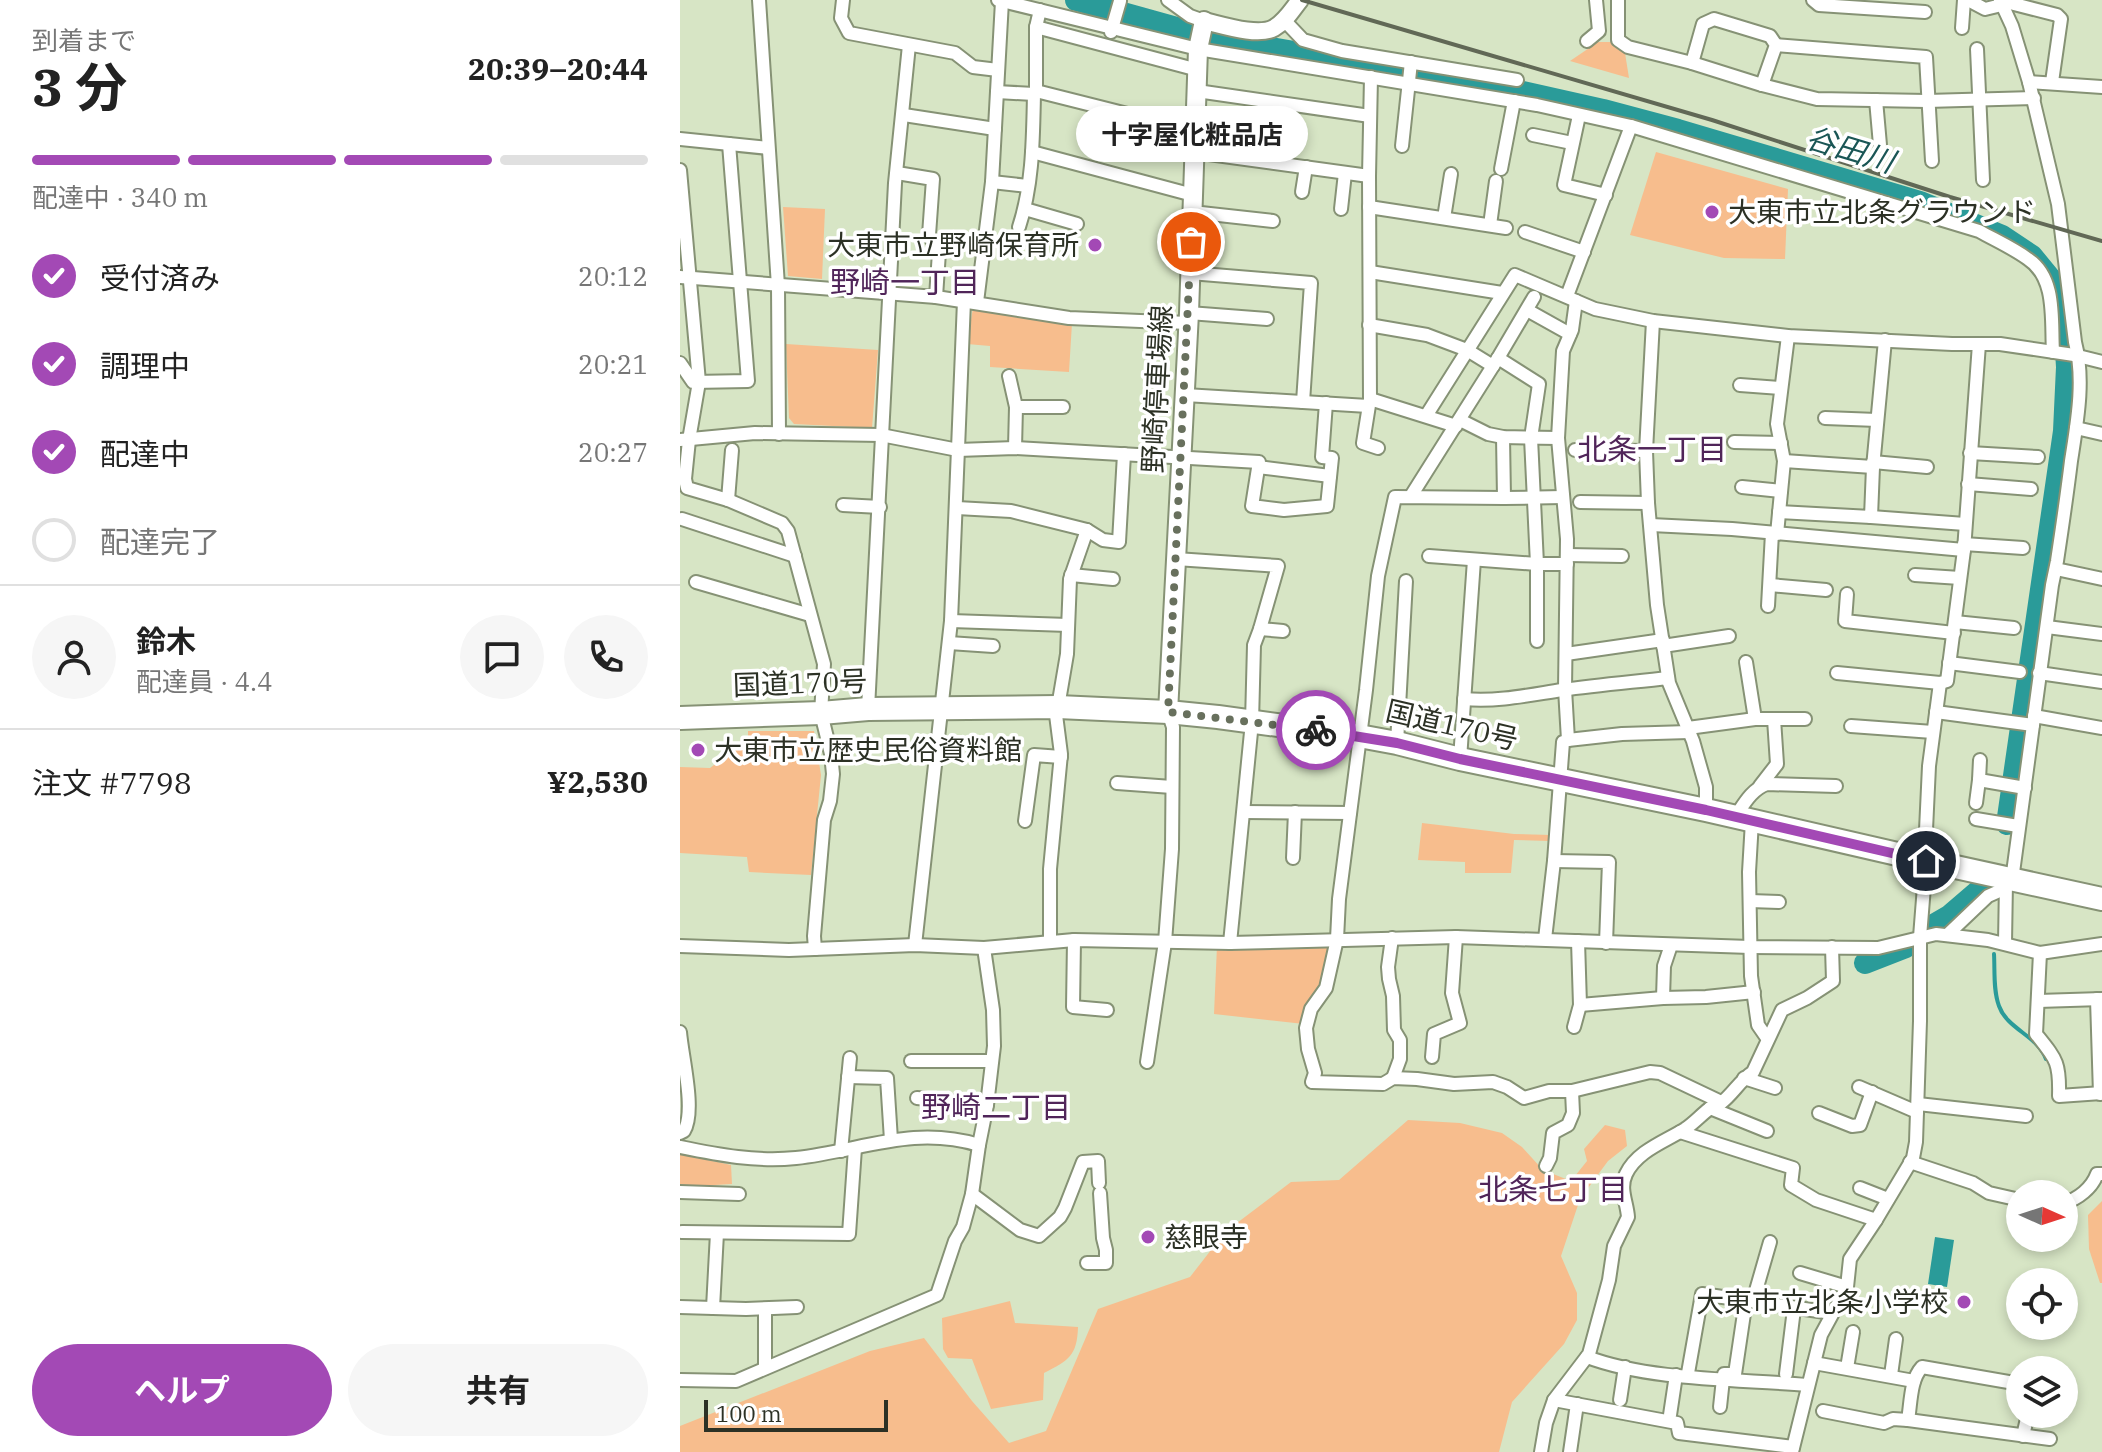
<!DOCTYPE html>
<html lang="ja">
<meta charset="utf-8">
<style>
:root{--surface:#fff;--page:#f6f6f6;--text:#222;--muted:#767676;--line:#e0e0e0;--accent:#a349b5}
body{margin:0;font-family:"IBM Plex Serif","Noto Sans JP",serif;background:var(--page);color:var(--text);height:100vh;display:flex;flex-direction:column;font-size:30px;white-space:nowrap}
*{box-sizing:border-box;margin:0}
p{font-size:26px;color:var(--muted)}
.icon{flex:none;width:44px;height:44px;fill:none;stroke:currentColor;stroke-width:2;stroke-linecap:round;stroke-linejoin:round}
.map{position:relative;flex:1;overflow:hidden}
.panel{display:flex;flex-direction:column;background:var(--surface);width:680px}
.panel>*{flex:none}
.needle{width:52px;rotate:93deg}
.fabs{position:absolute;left:1326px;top:1180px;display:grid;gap:16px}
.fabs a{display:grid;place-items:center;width:72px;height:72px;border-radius:50%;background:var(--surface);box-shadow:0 4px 12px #0003;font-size:40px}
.scale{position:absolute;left:24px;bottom:20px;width:184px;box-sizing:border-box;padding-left:8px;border:4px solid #2c3125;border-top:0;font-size:22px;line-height:28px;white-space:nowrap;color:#2c3125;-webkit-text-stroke:6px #fff;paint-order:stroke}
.pin{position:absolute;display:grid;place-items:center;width:68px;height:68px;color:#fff;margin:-34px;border:4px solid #fff;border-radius:50%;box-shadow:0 2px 8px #0007}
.courier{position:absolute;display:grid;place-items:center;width:80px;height:80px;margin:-40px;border:6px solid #a349b5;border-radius:50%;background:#fff;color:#222;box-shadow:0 2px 10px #0007}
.bubble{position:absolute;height:56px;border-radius:28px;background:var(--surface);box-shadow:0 4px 12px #0003;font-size:26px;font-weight:700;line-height:56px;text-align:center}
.headline em{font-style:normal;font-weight:700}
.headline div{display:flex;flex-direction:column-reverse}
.headline{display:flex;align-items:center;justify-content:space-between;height:136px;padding:0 32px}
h1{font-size:52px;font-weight:700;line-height:60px}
.bar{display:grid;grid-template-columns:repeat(4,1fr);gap:12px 8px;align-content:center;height:96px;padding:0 32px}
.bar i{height:10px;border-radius:6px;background:var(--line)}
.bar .current{background:var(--accent)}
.bar p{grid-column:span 4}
.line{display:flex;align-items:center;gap:20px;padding:0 32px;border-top:2px solid var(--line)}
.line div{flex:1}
.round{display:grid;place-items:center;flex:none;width:84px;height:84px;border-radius:42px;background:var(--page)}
ol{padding:0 32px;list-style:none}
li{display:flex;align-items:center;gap:24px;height:88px}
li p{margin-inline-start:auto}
li .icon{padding:8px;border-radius:50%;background:var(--accent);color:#fff;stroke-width:4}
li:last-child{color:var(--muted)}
li i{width:44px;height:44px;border:4px solid var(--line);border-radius:50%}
.cta{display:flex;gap:16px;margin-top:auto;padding:16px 32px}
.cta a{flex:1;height:92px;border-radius:48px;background:var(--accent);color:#fff;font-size:32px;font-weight:700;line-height:92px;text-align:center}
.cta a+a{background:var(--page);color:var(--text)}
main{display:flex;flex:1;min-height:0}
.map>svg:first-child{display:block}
.green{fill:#f7bd8d}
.water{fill:#2a9b99}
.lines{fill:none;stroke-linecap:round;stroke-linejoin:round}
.stream{stroke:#2a9b99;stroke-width:4}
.river{stroke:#2a9b99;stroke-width:22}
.minor-casing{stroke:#869275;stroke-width:16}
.tertiary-casing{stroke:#869275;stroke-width:20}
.secondary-casing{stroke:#869275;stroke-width:22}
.trunk-casing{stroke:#869275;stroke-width:26}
.minor{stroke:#fff;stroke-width:12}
.tertiary{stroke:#fff;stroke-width:16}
.secondary{stroke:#fff;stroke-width:18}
.trunk{stroke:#fff;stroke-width:22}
.rail{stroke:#616856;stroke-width:4}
.done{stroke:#68705d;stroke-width:8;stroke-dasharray:0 14.4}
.route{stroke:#a349b5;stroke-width:10}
.poi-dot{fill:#a349b5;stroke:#fff;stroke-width:3}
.labels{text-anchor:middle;stroke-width:7;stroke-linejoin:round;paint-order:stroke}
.poi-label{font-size:28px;fill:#2c3125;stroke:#fff;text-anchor:start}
.street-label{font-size:28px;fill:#2c3125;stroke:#fff}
.water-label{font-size:30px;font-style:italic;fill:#1a5655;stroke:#fff}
.neighbourhood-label{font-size:30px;fill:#502559;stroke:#fff}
</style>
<main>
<section class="panel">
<div class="headline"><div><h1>3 分</h1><p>到着まで</p></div><em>20:39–20:44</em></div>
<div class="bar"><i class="current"></i><i class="current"></i><i class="current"></i><i></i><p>配達中 · 340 m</p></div>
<ol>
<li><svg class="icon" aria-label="check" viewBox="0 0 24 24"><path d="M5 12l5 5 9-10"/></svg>受付済み<p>20:12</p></li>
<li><svg class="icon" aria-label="check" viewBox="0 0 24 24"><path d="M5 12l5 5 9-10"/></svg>調理中<p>20:21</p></li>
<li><svg class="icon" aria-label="check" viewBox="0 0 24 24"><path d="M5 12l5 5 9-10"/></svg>配達中<p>20:27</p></li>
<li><i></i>配達完了</li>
</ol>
<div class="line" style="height:144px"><a class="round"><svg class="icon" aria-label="person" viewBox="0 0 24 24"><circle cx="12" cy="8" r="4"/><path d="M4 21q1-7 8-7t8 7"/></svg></a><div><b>鈴木</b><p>配達員 · 4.4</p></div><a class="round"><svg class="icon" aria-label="chat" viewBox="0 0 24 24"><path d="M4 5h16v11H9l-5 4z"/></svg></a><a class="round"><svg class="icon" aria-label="phone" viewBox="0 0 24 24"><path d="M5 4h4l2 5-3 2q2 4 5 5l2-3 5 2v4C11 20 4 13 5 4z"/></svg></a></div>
<div class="line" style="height:104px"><div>注文 #7798</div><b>¥2,530</b></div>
<div class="cta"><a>ヘルプ</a><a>共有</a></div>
</section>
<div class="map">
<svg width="1422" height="1452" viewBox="0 0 1422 1452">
<rect width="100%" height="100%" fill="#d7e5c5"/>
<g class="green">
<polygon points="918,42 935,42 945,53 949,78 890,61"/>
<polygon points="976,152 1108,189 1105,259 1044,258 950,235"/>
<polygon points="103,207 145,209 142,279 108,276"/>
<polygon points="293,308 392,323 389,372 310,367 310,346 287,344"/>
<polygon points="106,344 198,350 192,428 114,424 109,418"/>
<polygon points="68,731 134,731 141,775 131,875 69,872 67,857 0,853 0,767 30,768 68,739"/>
<polygon points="742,823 834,834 871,835 870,841 834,840 831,873 785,873 785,862 738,860"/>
<polygon points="650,942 643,987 624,1024 534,1014 537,946"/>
<polygon points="728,1120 780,1123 822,1133 842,1147 863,1170 891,1181 907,1161 904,1149 925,1125 945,1130 947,1146 928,1161 900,1199 881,1256 897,1293 897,1320 884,1344 832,1402 819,1452 0,1452 0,1426 190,1351 244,1338 292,1401 329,1443 366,1431 418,1309 510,1277 545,1232 611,1182 659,1180"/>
<polygon points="0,1154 51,1165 52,1184 0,1187"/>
<polygon points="1422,1201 1422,1283 1420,1283 1409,1249 1408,1215"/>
<path d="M330,1301L335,1323L398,1327C397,1356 389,1360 364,1373L363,1400L311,1409L292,1359L268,1358L263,1349L262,1318Z"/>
</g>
<polygon class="water" points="1255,1237 1274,1240 1267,1287 1248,1284"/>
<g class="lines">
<path class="stream" d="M1314,954C1315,971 1313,990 1319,1006C1327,1029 1358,1036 1366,1059"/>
<g class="river">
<polyline points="396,0 533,38 834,90 923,110 998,130 1240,202 1322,236 1352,256 1375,284 1385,333 1387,367 1384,431 1327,824"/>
<polyline points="1250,927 1269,916 1311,880"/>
<polyline points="1185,963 1226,947"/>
</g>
<g class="minor-casing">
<g id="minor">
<polyline points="79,0 98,286 99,434"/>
<polyline points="163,0 161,18 169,33 275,53 293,67 318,70"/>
<path d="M318,0L518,49L857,105L951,126L1299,231C1315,240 1333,248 1348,259C1377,278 1371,321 1373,352"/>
<polyline points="488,0 510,16 524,21"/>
<polyline points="938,0 938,40 948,47 1012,63 1082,85 1137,99 1247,101 1354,98"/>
<polyline points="1133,0 1139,5 1245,12"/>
<polyline points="1288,0 1305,9 1330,3 1377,15 1381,19 1372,82"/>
<path d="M1320,0L1332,26L1349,82L1378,204L1395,342C1405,380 1397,422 1391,461C1387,494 1382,528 1377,561L1372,585L1332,880"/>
<polyline points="604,20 623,40 662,51 837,80"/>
<polyline points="356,27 518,70"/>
<polyline points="1282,28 1284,0"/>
<polyline points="431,32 440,1"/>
<polyline points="907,41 919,31 916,0"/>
<polyline points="1096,45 1246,57 1252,161"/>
<polyline points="1297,49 1303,180"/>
<polyline points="1012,63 1023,24 1034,19 1090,36 1096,45 1082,85"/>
<polyline points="691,77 689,176 690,399 683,443 698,448"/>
<polyline points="1349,82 1422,87"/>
<polyline points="356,91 515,131"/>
<polyline points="517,91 690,116"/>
<polyline points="317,92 354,94"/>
<polyline points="1196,100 1200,145"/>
<polyline points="224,115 315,129"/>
<polyline points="898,120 884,185 926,195"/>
<polyline points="853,135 892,143"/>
<polyline points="0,139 88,148"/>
<polyline points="722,146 731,62"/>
<polyline points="352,152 513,195"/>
<polyline points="514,152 689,176"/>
<polyline points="821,169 834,101"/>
<polyline points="0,170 19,382 9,440 5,479 7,488 48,500 102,523 108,531 144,664 141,713 151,754 153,774 150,801 144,820 134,936 135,949"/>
<polyline points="217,173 253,179 249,235 259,252 256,297"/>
<polyline points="312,182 348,186"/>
<polyline points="622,192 626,167"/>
<polyline points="689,207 826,228"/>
<polyline points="345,209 397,224"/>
<polyline points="661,209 665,173"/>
<polyline points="512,212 593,221"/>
<polyline points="764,218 771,174"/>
<polyline points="810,225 816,181"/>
<path d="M339,227C353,184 353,139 354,94L356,91V27L360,10"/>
<polyline points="845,232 904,252"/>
<polyline points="690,272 822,293"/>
<polyline points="510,273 631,283 623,402"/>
<polyline points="0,277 256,297 389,318 508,323"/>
<polyline points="887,296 951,126"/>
<polyline points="297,302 312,182 322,1"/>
<polyline points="847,310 890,334"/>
<polyline points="509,313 587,319"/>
<polyline points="973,321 966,451 968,503 977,605 989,683 1013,741 1026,787 1026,810"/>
<polyline points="689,325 747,335 787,350 813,366"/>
<polyline points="818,358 859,384 851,438 857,564 857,641"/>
<polyline points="0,363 13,382 68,381 49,144"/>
<polyline points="329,376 336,407 335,448"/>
<polyline points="1060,385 1101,388"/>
<polyline points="505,395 688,406"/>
<polyline points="690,399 776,426"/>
<polyline points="336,407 383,407"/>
<polyline points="746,416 835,275 915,309 973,321 1108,336 1272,344 1320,344 1394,355 1422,362"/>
<polyline points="1145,418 1197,420"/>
<polyline points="780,420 808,434 823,437 878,438"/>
<polyline points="1396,428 1422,434"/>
<polyline points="823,437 824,498"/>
<polyline points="0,440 75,433 201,435 278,450 335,448 579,462 572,506 604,510 647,506 652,458 642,457 646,403"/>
<polyline points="1054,442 1101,443"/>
<polyline points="895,450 966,451"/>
<polyline points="1290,453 1358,457"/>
<polyline points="1104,461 1193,467"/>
<polyline points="1193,462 1247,467"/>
<polyline points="578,467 650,476"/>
<polyline points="1288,484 1351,489"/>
<polyline points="1062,487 1101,491"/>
<polyline points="731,496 818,358 854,297"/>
<polyline points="883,497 824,498 715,497 698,576 686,690 659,899 657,939 646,988 631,1009 626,1028 628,1049 635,1073 632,1082 703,1084 713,1078 737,1079 774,1084 813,1082 827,1087 844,1098 869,1091 892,1091 970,1072 980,1073 1041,1102"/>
<polyline points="48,500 52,450"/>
<polyline points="900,502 968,503"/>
<polyline points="163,505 200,507"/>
<polyline points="277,508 331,511 407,530 423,540 439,542 444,454"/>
<polyline points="1099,512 1191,517 1193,467 1205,340"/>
<polyline points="1191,517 1285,524"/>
<polyline points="2,519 115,556"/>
<polyline points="971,525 1052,529 1284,550"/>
<polyline points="1097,534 1104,461 1097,424 1108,336"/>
<polyline points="1284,544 1343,548"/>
<polyline points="888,555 942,556"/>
<polyline points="749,556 857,564 887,564"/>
<polyline points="496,559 598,566 580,629 574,645 572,722 550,943"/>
<polyline points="1376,569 1422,579"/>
<polyline points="391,575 433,579"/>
<polyline points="1235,575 1280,578"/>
<polyline points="16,582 130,615"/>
<polyline points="1090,585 1146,590"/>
<polyline points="1167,594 1165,621 1274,633"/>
<polyline points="1088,606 1092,533"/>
<polyline points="271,621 388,625"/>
<polyline points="1275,622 1334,628"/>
<polyline points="1367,627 1422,634"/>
<polyline points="580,629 603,631"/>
<polyline points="269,643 313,646"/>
<polyline points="983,646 1049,636"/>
<polyline points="886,654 983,640"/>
<polyline points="1066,662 1075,719"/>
<polyline points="1269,663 1340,672"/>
<polyline points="1157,673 1260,683 1267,681 1284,550 1299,344"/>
<polyline points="1359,673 1422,682"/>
<path d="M784,699C818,702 849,695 882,690C917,685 953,682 988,678"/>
<polyline points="378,707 387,654 390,579 407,530"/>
<polyline points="188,709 215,183 229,45"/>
<polyline points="1256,712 1353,725"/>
<polyline points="1354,716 1422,728"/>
<polyline points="1171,726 1253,732"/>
<polyline points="1008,728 1075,719 1125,719"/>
<polyline points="888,740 942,734 1009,732"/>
<polyline points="717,743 726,581"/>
<polyline points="780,759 794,560"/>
<polyline points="1300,760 1299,780 1345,788"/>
<polyline points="437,783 492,787"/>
<polyline points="1080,786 1097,764 1094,719"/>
<polyline points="1296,803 1299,780"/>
<polyline points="564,812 670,813"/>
<path d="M1055,817C1064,804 1072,789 1087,784L1156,786"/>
<polyline points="1296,819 1338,826"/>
<polyline points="345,821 354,755 381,757"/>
<polyline points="1072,821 1069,872 1071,976 1078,1025 1087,1038"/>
<polyline points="613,858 615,812"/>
<polyline points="1239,859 1246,830 1249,766 1260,683"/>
<polyline points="874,861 929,862 926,943"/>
<polyline points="1070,901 1099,902"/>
<polyline points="1267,935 1308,896 1326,888"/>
<polyline points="712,938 708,967 709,979 713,996 714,1030 720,1040 720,1059 713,1078"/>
<polyline points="865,939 874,861 883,742 888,740 885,689 887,539 878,438 883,351 892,330 896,301"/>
<polyline points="394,940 393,1007 427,1010"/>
<polyline points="370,941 370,869 381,754 375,707"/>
<polyline points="1325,943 1326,882"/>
<polyline points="235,945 271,621 284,301"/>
<polyline points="0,946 109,950 235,945 304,948 394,940 550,943 776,937 1070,947 1198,948 1256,934 1308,940 1360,953 1422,944"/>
<path d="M1360,953L1356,1034C1376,1059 1380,1062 1379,1096L1422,1093"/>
<polyline points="983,998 984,966 991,945"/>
<polyline points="1417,999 1420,1094"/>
<polyline points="1358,1001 1422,999"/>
<polyline points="900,1005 983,998 1026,997 1074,992"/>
<polyline points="894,1027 900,1005 898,941"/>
<path d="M0,1032C2,1057 16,1111 4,1131L0,1133"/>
<polyline points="752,1057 754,1034 780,1023 772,993 776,937"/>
<polyline points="231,1061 312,1061"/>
<polyline points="467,1062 485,942 492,849 493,727 488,712"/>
<polyline points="168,1077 207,1078 211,1140"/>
<polyline points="1064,1078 1095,1088"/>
<polyline points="1179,1087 1237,1112"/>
<polyline points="237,1098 307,1105"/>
<polyline points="1238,1104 1346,1116"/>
<polyline points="1030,1108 1087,1131"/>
<polyline points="1139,1113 1172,1126 1180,1125 1192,1092"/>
<polyline points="1000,1132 1113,1168 1111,1185 1136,1200 1196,1220"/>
<path d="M0,1147C39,1155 76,1162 116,1158C181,1151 232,1125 299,1145"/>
<polyline points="161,1151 170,1058"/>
<polyline points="1230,1162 1293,1183 1309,1193 1340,1200"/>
<polyline points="866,1166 870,1158 873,1133 888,1125 893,1113 892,1091"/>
<polyline points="1180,1188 1208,1199"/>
<polyline points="0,1192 59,1194"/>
<polyline points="292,1194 340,1230 359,1236 380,1217 385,1208 403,1162 418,1161 419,1183"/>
<path d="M1384,1203C1398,1199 1412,1188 1417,1174H1422"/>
<polyline points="2,1232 169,1234 175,1148"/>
<polyline points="407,1263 426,1263 426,1250 423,1238 420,1193"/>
<polyline points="1120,1273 1167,1287"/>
<polyline points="1073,1301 1090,1242"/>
<polyline points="0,1307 66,1309 117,1307"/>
<polyline points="33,1308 37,1233"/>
<polyline points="85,1309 85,1368"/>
<path d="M907,1357C971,1381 1059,1379 1127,1385"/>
<polyline points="1134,1363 1234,1381"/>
<polyline points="1167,1368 1173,1332"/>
<polyline points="1008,1373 1022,1294 1152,1313"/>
<polyline points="1044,1374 1055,1374 1066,1300"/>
<polyline points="1106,1374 1114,1309"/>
<polyline points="1211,1375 1216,1339"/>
<polyline points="0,1380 56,1381 257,1295 275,1241 283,1227 292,1194 299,1145 307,1105 314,1046 313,1010 304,948"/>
<polyline points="874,1400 997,1423 999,1433 1113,1447"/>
<polyline points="940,1400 945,1367"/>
<polyline points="1040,1407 1043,1379"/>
<polyline points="1143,1411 1204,1423 1213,1419 1228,1420 1370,1439"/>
<polyline points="990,1415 996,1375"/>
<path d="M1228,1420C1231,1403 1230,1380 1242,1367L1340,1384"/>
<polyline points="1343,1436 1348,1414"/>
<path d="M861,1452L866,1423L874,1400L909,1354L929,1280L934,1246L948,1217C947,1202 939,1189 946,1174C957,1151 984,1142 1005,1129C1014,1123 1021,1115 1029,1109C1037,1103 1033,1108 1041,1103C1053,1094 1060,1080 1073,1072L1102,1010L1127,998L1153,981L1152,947"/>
<polyline points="890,1452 897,1404"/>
<polyline points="1112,1452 1141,1335 1167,1287 1170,1259 1196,1220 1233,1158 1236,1142 1240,1021 1240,937 1246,861"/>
</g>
</g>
<g class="tertiary-casing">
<path id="tertiary" d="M524,21C542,25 578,37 594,28C605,22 612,10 620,0"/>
</g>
<g class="secondary-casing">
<polyline id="secondary" points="488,712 509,313 518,49 524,21"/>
</g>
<g class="trunk-casing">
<polyline id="trunk" points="0,718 141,713 188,709 378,707 488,712 538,717 679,736 717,743 780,759 1026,810 1239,859 1422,899"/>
</g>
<use href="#minor" class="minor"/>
<use href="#tertiary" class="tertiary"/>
<use href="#secondary" class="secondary"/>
<use href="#trunk" class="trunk"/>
<polyline class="rail" points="622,0 1032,120 1270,197 1422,241"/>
</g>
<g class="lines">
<polyline class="done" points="511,242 488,712 636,730"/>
<polyline class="route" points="636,730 717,743 780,759 1026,810 1246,861"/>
</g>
<g class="poi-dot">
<circle cx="1032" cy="212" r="8"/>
<circle cx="415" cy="245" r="8"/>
<circle cx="18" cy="750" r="8"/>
<circle cx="468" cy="1237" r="8"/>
<circle cx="1284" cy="1302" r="8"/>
</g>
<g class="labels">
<g class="poi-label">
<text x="1048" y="222">大東市立北条グラウンド</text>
<text x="399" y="255" text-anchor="end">大東市立野崎保育所</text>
<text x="34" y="760">大東市立歴史民俗資料館</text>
<text x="484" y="1247">慈眼寺</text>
<text x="1268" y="1312" text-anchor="end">大東市立北条小学校</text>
</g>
<g class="street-label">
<text transform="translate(477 389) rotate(-87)" y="10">野崎停車場線</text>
<text transform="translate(120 683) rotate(-2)" y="10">国道170号</text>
<text transform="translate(772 725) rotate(13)" y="10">国道170号</text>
</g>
<g class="water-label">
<text transform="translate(1170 150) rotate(17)" y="10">谷田川</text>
</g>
<g class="neighbourhood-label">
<text x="225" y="293">野崎一丁目</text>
<text x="972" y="460">北条一丁目</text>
<text x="316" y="1118">野崎二丁目</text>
<text x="873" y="1200">北条七丁目</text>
</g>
</g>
</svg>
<div class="fabs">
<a><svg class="needle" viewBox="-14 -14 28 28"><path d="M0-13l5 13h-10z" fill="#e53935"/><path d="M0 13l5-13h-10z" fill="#767676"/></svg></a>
<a><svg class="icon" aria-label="locate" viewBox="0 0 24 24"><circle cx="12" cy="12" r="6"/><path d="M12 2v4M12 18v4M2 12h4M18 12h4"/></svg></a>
<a><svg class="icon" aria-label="layers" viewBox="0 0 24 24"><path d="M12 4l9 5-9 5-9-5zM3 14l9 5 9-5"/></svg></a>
</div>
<div class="scale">100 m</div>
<div class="pin" style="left:511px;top:242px;background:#ea580c"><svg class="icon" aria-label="bag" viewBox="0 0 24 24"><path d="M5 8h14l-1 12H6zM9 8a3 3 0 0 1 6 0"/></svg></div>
<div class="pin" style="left:1246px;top:861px;background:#1f2937"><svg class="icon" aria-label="home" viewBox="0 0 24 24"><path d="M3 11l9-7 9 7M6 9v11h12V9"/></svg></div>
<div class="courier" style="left:636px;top:730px"><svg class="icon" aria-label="bike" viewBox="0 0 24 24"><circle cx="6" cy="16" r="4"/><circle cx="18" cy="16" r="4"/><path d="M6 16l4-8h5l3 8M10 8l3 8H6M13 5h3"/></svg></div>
<div class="bubble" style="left:396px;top:106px;width:232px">十字屋化粧品店</div>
</div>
</main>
